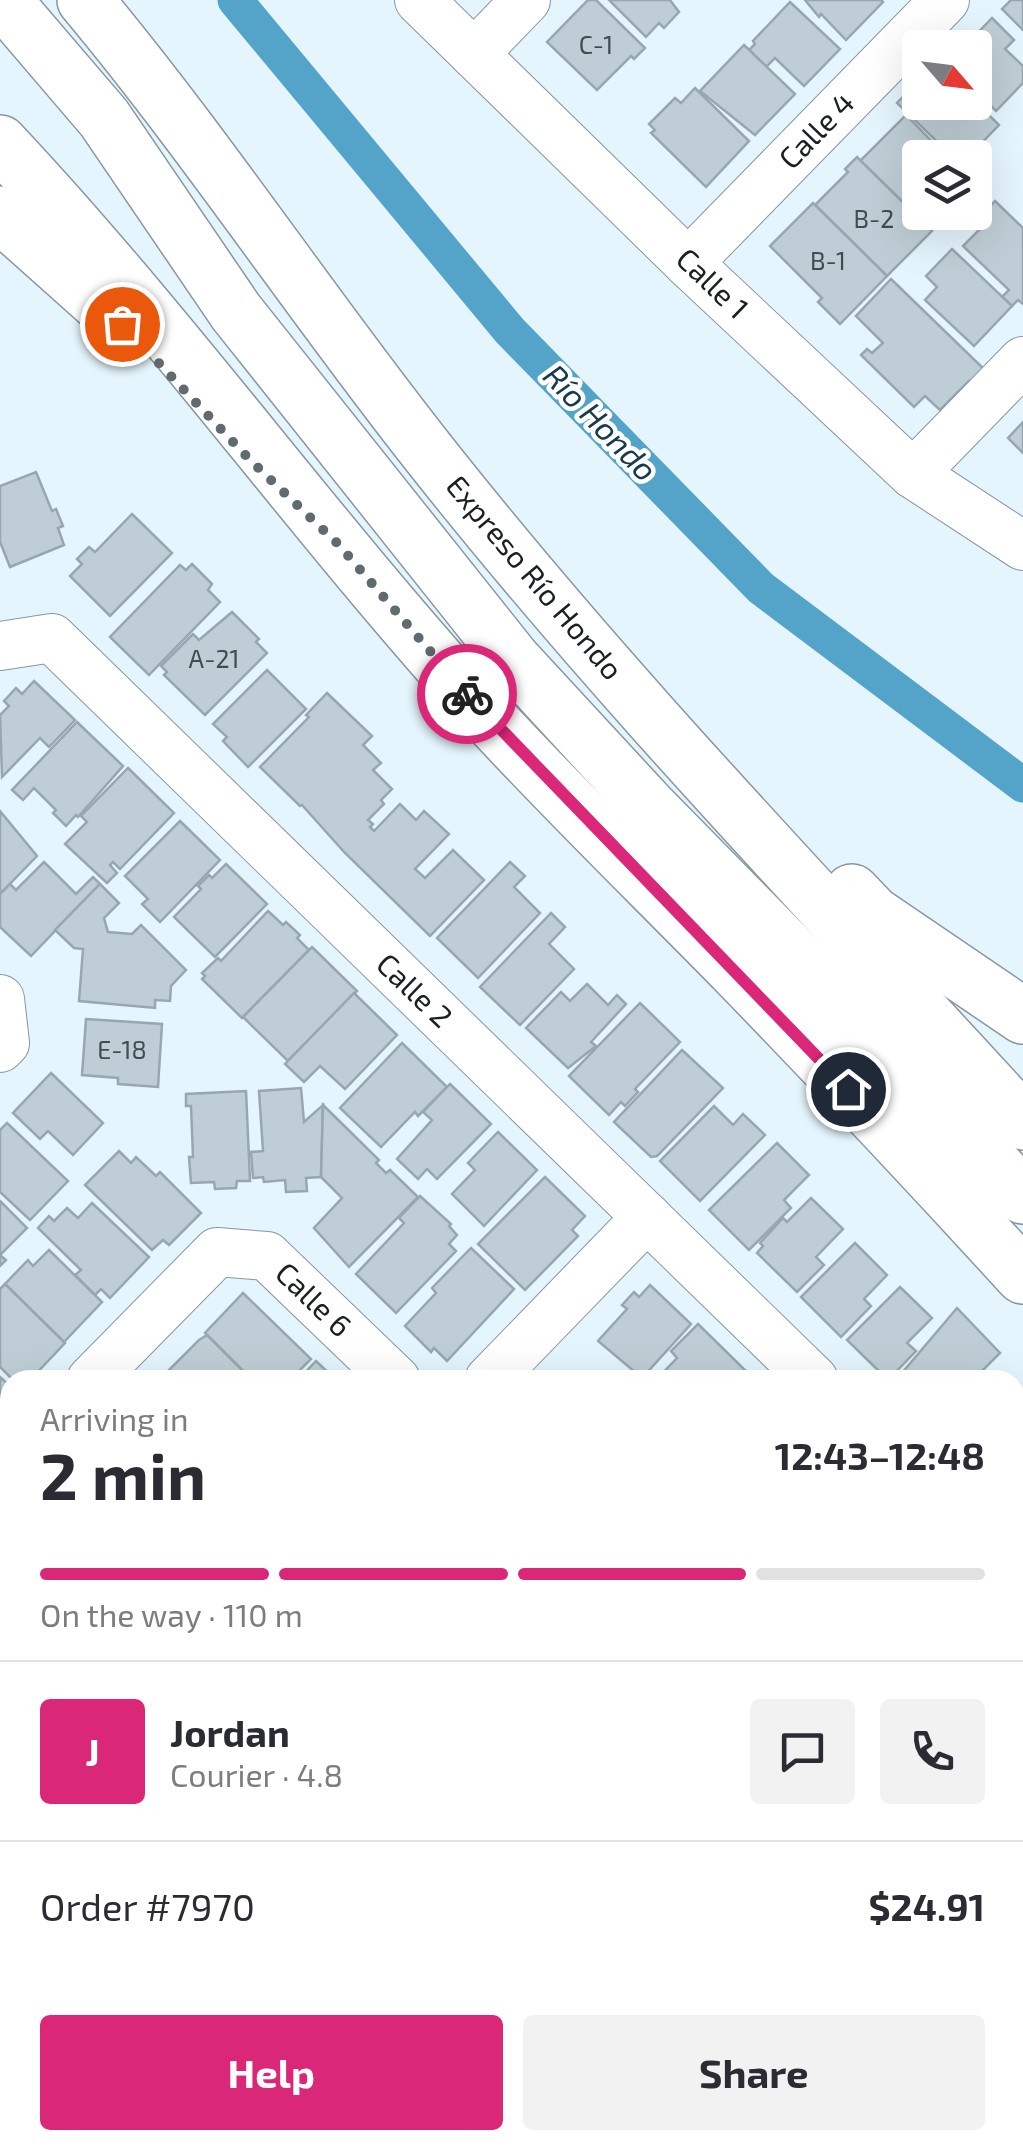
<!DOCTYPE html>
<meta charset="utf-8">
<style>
:root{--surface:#fff;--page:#f2f2f3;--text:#2b2b33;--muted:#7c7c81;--line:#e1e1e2;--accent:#db2777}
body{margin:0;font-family:"Exo 2",sans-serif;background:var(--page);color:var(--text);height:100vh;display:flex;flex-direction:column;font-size:38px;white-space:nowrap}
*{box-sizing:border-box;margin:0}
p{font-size:32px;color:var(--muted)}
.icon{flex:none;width:55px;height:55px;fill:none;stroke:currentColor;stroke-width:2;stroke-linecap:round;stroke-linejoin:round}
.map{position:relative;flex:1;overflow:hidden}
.sheet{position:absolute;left:0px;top:1370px;width:1025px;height:780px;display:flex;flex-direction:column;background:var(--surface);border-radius:30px 30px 0 0;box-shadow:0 10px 40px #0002}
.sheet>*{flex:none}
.needle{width:65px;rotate:118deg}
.buttons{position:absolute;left:902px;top:30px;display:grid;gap:20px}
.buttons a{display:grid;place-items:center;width:90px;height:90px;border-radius:10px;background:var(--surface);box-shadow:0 10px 40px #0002;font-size:50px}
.pin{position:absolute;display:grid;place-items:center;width:85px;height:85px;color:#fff;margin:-42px;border:5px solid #fff;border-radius:50%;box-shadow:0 2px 10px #0007}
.courier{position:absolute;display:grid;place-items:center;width:100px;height:100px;margin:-50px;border:8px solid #db2777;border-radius:50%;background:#fff;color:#222;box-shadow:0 2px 12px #0007}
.summary em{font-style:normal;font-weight:700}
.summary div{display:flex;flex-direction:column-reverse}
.summary{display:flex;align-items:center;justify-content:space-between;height:170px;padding:0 40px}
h1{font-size:65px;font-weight:700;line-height:75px}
.bar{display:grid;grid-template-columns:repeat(4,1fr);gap:15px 10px;align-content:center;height:120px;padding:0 40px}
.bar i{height:12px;border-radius:8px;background:var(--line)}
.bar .current{background:var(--accent)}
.bar p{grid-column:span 4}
.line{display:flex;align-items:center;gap:25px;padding:0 40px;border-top:2px solid var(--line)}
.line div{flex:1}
.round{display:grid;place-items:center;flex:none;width:105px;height:105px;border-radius:10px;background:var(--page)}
.action{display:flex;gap:20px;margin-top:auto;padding:20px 40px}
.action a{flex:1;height:115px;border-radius:10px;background:var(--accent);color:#fff;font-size:40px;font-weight:700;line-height:115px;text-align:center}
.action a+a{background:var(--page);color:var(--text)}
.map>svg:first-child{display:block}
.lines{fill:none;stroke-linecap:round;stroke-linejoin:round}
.canal{stroke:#54a4ca;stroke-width:35}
.building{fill:#bfced6;stroke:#98a7af;stroke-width:2.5}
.minor-casing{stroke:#88979f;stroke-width:50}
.highway-casing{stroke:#88979f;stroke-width:58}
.minor{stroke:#fff;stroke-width:48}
.highway{stroke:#fff;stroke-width:55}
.done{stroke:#606a6f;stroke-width:10;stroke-dasharray:0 18}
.route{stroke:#db2777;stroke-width:12}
.labels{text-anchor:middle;stroke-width:9;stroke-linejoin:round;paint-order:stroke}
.number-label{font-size:25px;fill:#424b4f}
.street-label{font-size:30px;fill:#191f22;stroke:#fff}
.water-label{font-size:32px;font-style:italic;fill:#163a4a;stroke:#fff}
</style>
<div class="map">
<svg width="1023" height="2150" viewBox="0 0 1023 2150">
<rect width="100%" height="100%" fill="#e5f5fd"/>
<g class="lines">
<polyline class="canal" points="235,0 510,331 761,588 1023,785"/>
</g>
<g class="building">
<polygon points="588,0 596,0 645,48 634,59 631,56 597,90 547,42"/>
<polygon points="609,0 670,0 679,12 664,28 659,23 646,37"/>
<polygon points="805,0 881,0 883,2 846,40 821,14 819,17"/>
<polygon points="1011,0 1023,0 1023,30 1002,9"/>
<polygon points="790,2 840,49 804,86 775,58 766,67 749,50 755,44 753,41"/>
<polygon points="992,18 1014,40 1005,49 1023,66 1023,83 996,111 976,91 985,83 975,74 975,48 963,48"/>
<polygon points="744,45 795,94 755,135 700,91"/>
<polygon points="920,79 920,102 975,101 999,125 967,158 954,158 897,103"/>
<polygon points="695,88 749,141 706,187 651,133 655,130 649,124 675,98 681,103"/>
<polygon points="906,115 948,158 920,158 920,195 908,207 860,161"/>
<polygon points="857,157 932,231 887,276 815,205 848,172 845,169"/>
<polygon points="995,201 1023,228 1023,304 1018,300 1012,306 1002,297 1009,290 963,246 986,223 980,217"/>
<polygon points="813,203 887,276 840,324 818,302 822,298 770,246"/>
<polygon points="952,249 1012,306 974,346 925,300 937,287 926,276"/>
<polygon points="891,279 988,373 975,386 969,381 940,410 925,396 914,407 861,355 867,349 872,353 883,343 856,316"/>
<polygon points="1023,422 1023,453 1008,438"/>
<polygon points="36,472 52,511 56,509 63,526 58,528 64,545 10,567 0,542 0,486"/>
<polygon points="132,514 172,553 110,616 70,576 82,564 77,559 89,547 95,552"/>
<polygon points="192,564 212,584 208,590 220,602 149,675 110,637 180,565 186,570"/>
<polygon points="232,612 259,639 256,642 267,653 205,715 164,675 167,672 161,666 193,634 199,640"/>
<polygon points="267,670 306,709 248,767 223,741 227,737 213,724"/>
<polygon points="34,681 75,720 49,747 40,738 2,777 0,715 9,706 4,701 16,688 22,694"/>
<polygon points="327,693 372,736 363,745 381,763 373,770 392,789 381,800 384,804 368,820 373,824 370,827 374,831 400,804 416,820 424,811 449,834 415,869 425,878 453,850 484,880 430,936 345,853 302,805 300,806 260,767 309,717 306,715"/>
<polygon points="77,722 123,766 78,817 76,815 66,826 53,813 56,810 34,788 23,800 12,790"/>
<polygon points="128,768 174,813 120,869 113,862 110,865 117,873 107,883 65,844 87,822 81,816"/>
<polygon points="0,811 37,856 0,894"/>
<polygon points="180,821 220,860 160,922 142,904 148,899 125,876"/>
<polygon points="44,862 76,894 93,877 100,884 31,956 0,927 0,894 10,884 16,890"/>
<polygon points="510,862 525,876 514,887 540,913 478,978 437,938"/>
<polygon points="226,864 267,904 215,957 174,917 201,889 198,886 209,875 212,878"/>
<polygon points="100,884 119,903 104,918 108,932 132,934 141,925 186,970 171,986 170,1001 155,1000 155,1008 79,1001 83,949 74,948 55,930"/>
<polygon points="268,911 283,925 286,922 300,935 297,938 309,950 242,1018 202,979 205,976 202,973 218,958 221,961"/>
<polygon points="551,913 565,927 549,944 574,969 520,1025 480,987"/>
<polygon points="312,947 357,991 288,1061 243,1017"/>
<polygon points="587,984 608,1005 617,995 626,1004 591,1042 596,1046 568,1068 526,1028 561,992 570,1001"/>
<polygon points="354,993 397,1035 345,1089 320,1066 304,1082 285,1064"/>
<polygon points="640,1003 680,1042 635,1089 638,1092 625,1106 621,1102 609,1115 569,1076"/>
<polygon points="86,1019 162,1024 158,1087 118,1084 118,1078 82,1075"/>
<polygon points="402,1043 447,1087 418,1116 415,1112 381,1147 340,1108"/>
<polygon points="682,1050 723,1088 657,1156 651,1157 614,1122"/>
<polygon points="51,1073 103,1123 73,1155 48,1131 40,1139 13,1113"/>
<polygon points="450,1084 491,1124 437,1179 427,1169 418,1179 397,1159 432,1120 423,1112"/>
<polygon points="301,1088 304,1122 323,1105 321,1177 306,1178 307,1191 286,1192 285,1180 264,1182 263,1177 253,1178 251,1152 263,1151 259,1091"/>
<polygon points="246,1091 250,1181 237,1181 236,1188 215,1189 214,1182 191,1183 189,1157 193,1157 191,1106 186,1106 186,1094"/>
<polygon points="323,1105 379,1160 376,1163 386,1173 390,1170 418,1197 349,1267 314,1228 342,1198 321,1177"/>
<polygon points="714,1106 733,1125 743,1114 765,1135 700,1201 660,1161"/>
<polygon points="7,1123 68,1181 30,1220 0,1192 0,1130"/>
<polygon points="498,1132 537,1170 484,1226 452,1194 475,1170 468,1163"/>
<polygon points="777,1143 809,1175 784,1200 791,1208 749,1250 709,1210"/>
<polygon points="119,1151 131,1163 136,1157 156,1176 160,1172 201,1213 169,1245 163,1240 152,1250 85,1185"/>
<polygon points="545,1177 585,1216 572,1230 578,1236 525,1290 478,1244"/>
<polygon points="420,1196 451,1224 449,1226 457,1235 449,1244 456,1251 396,1313 356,1274 404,1223 399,1218"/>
<polygon points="811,1198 843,1229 816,1257 824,1265 797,1292 757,1253 763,1246 760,1243 783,1218 787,1222"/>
<polygon points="0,1201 27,1228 0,1255 6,1260 0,1266"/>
<polygon points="92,1203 149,1257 110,1298 101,1289 95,1295 75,1275 81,1270 38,1228 49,1216 54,1221 67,1208 78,1218"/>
<polygon points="855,1243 887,1275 864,1299 871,1306 841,1337 801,1297"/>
<polygon points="471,1248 514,1289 447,1361 434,1348 431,1352 405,1326 436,1293 432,1288"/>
<polygon points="49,1250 102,1302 64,1342 5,1284 28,1260 33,1266"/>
<polygon points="5,1284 65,1343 30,1380 13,1380 0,1367 0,1289"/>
<polygon points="650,1285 691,1324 642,1378 598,1341 627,1309 622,1305 634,1292 639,1297"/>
<polygon points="900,1287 932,1318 907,1343 916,1351 888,1380 847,1340"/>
<polygon points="243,1293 311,1359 290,1380 252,1380 205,1333"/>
<polygon points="957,1308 1000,1353 973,1380 896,1380"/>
<polygon points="698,1324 746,1371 737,1380 656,1380 677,1358 671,1351"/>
<polygon points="207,1335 252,1380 160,1379 199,1340"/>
<polygon points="316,1361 336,1380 298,1380"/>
<polygon points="0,1377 10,1386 10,1402 0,1412"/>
<polygon points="1023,1424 1023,1502 1018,1508 1015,1433"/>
<polygon points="10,1535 10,1586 0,1576 0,1545"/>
<polygon points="0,1576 10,1586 9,1674 0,1665"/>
<rect x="2" y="1719" width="8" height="60"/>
<polygon points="1023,1748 1023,1827 1015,1819 1015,1756"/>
<polygon points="0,1813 10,1822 10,1890 0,1900"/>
<polygon points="1015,1830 1023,1838 1023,1880 1015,1888"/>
<polygon points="1023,1979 1023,2150 864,2150 862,2140 1015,2140 1015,1980"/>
<polygon points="0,2051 10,2061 10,2095 0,2109"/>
<polygon points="10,2110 10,2140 88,2140 96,2150 0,2150 0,2120"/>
<polygon points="216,2140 252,2140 261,2149 207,2150"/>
<polygon points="258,2140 337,2140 342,2145 338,2150 268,2150"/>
<polygon points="378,2140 443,2140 453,2150 368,2150"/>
<polygon points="454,2140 495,2140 486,2150 464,2150"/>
<polygon points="647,2140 711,2140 721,2150 643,2150 640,2147"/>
<polygon points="735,2140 761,2140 752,2150 745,2150"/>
</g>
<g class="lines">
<g class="minor-casing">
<g id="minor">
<polyline points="419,0 688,263 913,474 1023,546"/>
<polyline points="474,54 526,0"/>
<polyline points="688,263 945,0"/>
<polyline points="913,474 1023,361"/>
<polyline points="0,646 52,638 814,1380"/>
<polyline points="0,999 5,1043 0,1048"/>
<polyline points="91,1380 217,1252 267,1256 396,1380"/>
<polyline points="489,1380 647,1217"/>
<polyline points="0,1473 10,1463"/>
<polyline points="1015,1577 1023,1585"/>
<polyline points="1015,1661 1023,1653"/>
<polyline points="0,1990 10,1999"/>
<polyline points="541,2150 551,2140"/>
</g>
</g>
<g class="highway-casing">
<g id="highway">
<polyline points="3,0 104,118 236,312 513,660 647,805 818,979 1023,1196"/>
<path d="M85,0C206,145 310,303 427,451C612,686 821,901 1023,1122"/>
<path d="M0,143C172,326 318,531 487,716C568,804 655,888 739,974C835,1073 930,1174 1023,1276"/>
<polyline points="0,214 113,315"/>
<polyline points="852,892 873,914 1023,1016"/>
</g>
</g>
<use href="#minor" class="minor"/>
<use href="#highway" class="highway"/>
</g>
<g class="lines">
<polyline class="done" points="122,324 250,460 338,544 467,694"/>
<polyline class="route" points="467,694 848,1089"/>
</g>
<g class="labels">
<g class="number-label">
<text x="596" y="54">C-1</text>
<text x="874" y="228">B-2</text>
<text x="828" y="270">B-1</text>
<text x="214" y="668">A-21</text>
<text x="122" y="1059">E-18</text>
</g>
<g class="street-label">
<text transform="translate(817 131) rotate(-46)" y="10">Calle 4</text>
<text transform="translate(712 284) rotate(44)" y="10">Calle 1</text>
<text transform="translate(534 578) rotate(50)" y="10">Expreso Río Hondo</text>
<text transform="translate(414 991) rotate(44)" y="10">Calle 2</text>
<text transform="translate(313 1300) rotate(44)" y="10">Calle 6</text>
</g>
<g class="water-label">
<text transform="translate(600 423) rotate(46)" y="11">Río Hondo</text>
</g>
</g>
</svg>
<div class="buttons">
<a><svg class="needle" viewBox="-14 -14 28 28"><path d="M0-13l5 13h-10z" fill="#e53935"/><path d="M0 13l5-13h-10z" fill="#7c7c81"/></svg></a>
<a><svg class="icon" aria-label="layers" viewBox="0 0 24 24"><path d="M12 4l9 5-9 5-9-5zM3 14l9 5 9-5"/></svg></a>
</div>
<div class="pin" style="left:122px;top:324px;background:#ea580c"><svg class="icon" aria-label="bag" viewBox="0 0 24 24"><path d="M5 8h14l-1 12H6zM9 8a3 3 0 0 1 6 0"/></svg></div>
<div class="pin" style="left:848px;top:1089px;background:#1f2937"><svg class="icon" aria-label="home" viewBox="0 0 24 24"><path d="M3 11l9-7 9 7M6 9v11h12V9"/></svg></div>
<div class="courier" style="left:467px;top:694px"><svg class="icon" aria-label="bike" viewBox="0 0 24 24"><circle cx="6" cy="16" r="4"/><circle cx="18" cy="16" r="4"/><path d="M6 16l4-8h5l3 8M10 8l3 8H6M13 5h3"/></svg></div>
<section class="sheet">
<div class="summary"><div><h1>2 min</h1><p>Arriving in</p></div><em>12:43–12:48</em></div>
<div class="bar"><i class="current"></i><i class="current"></i><i class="current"></i><i></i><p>On the way · 110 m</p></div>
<div class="line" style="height:180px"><b class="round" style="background:var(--accent);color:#fff">J</b><div><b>Jordan</b><p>Courier · 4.8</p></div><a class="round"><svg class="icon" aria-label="chat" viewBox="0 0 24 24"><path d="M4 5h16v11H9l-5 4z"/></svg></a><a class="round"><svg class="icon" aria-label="phone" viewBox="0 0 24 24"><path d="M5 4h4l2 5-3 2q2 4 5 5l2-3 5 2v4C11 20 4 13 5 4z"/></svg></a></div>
<div class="line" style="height:130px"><div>Order #7970</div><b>$24.91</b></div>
<div class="action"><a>Help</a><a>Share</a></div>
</section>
</div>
